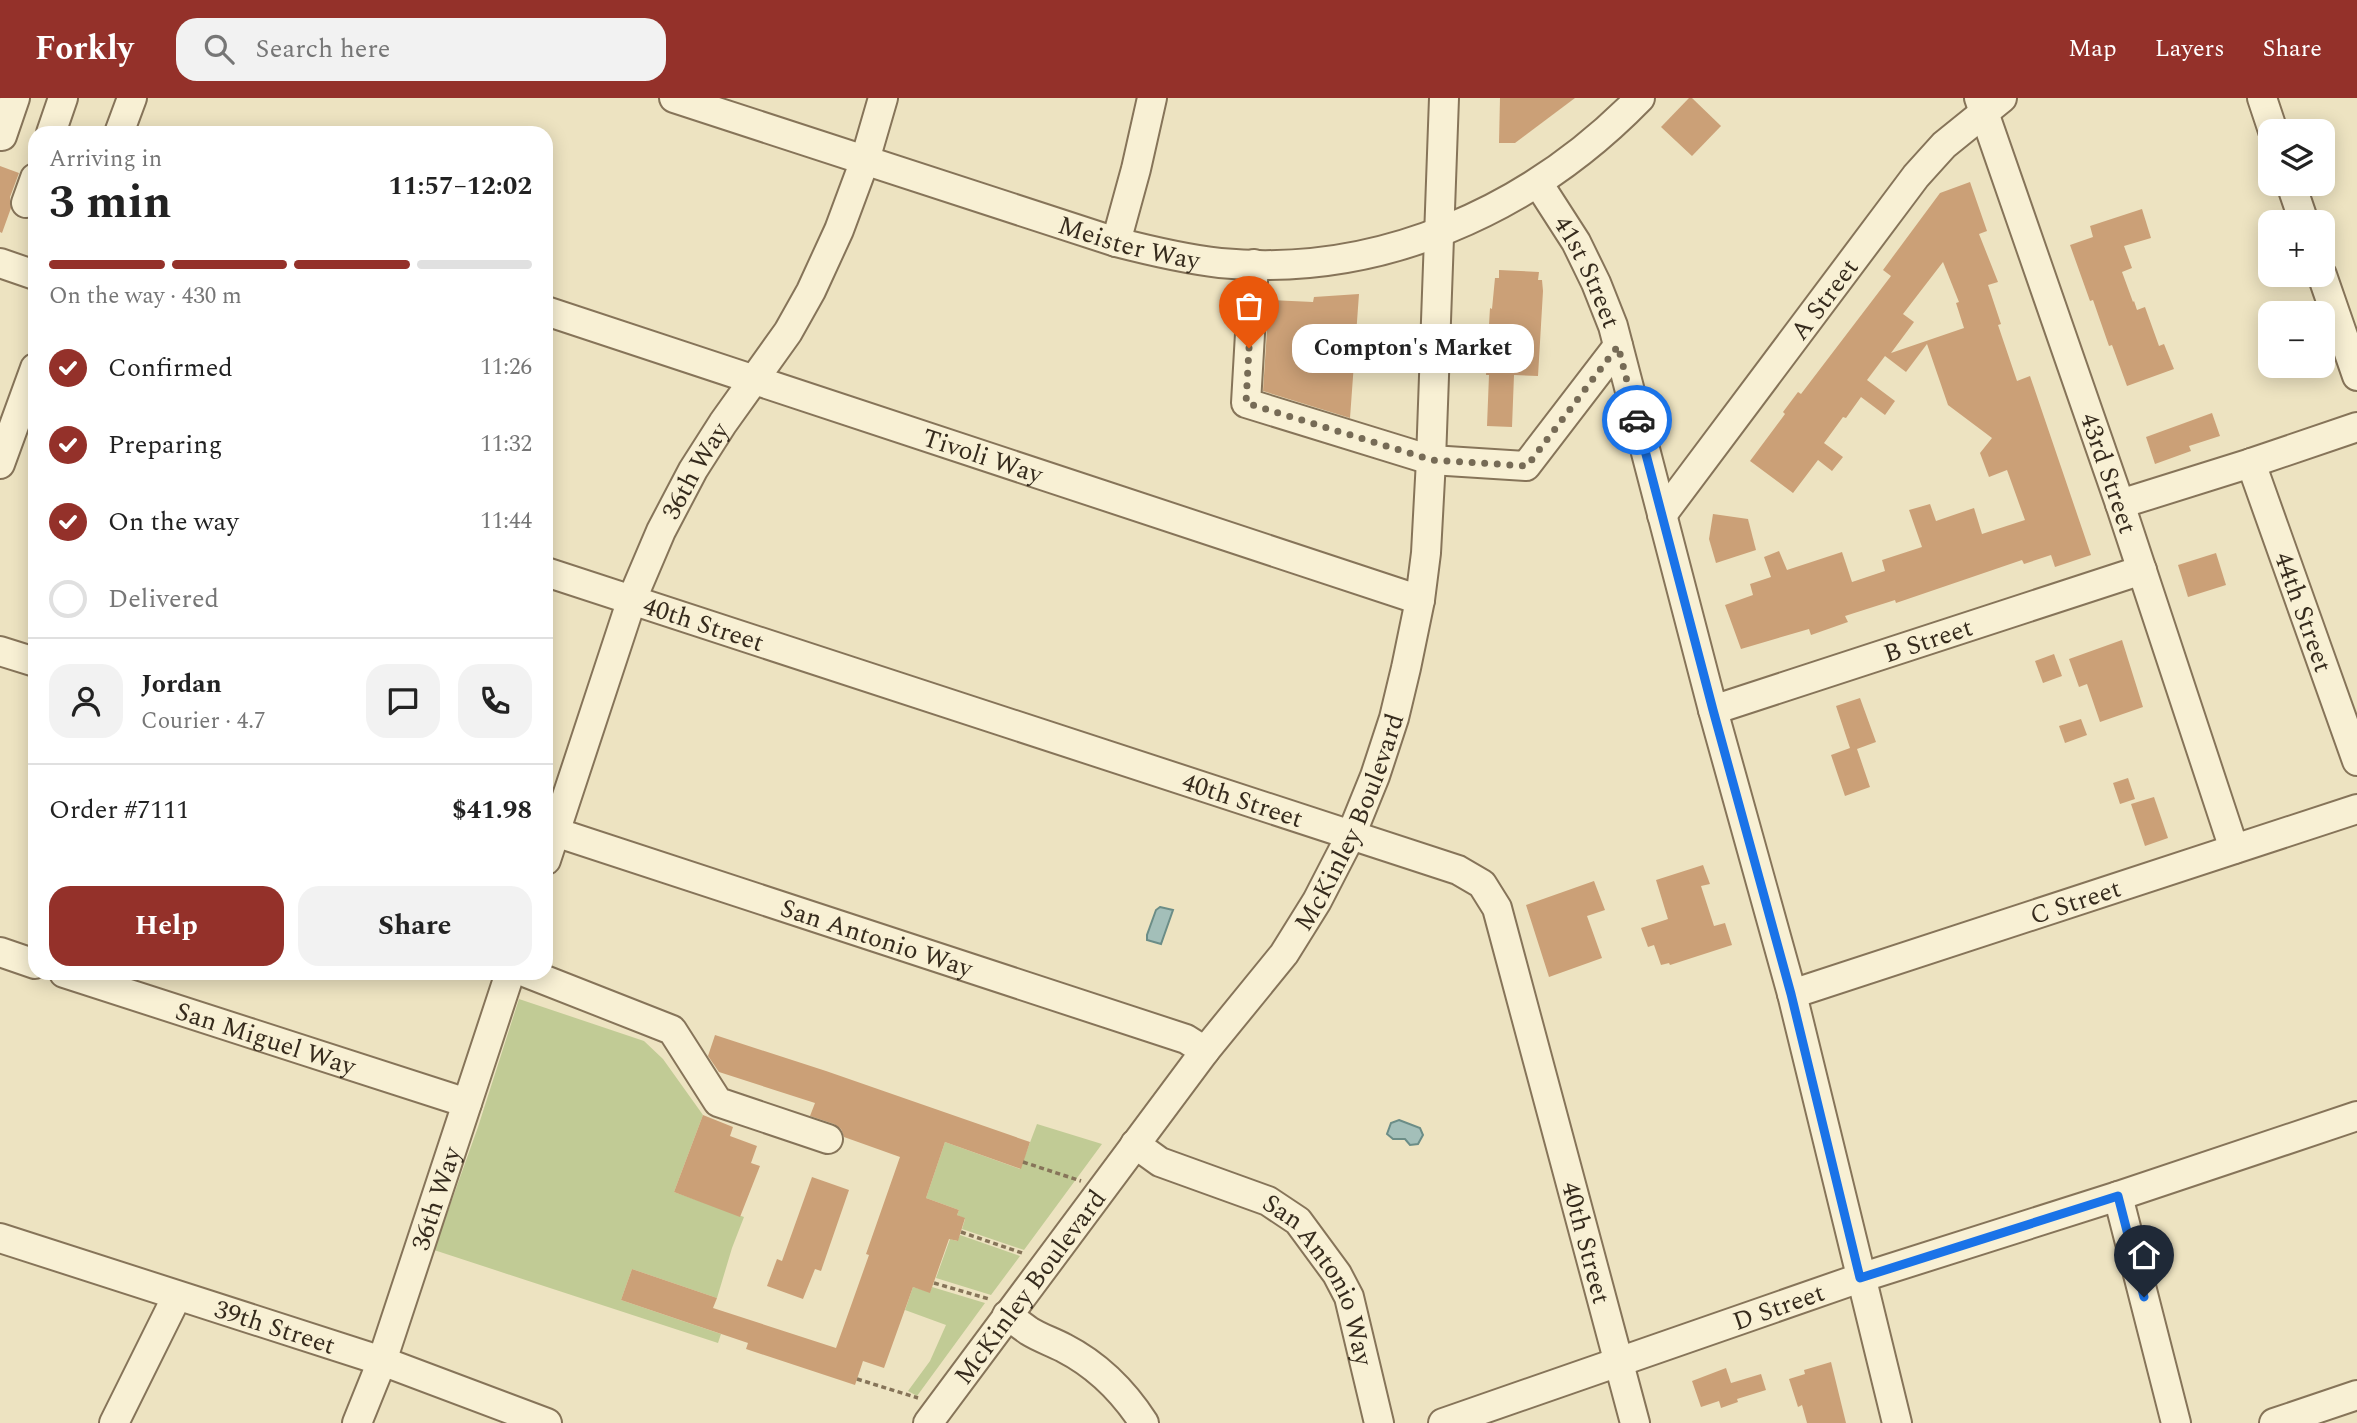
<!DOCTYPE html>
<meta charset="utf-8">
<style>
:root{--surface:#fff;--page:#f2f2f2;--text:#222;--muted:#767676;--line:#e0e0e0;--accent:#94312a}
body{margin:0;font-family:Spectral,serif;background:var(--page);color:var(--text);height:100vh;display:flex;flex-direction:column;font-size:26px;white-space:nowrap}
*{box-sizing:border-box;margin:0}
p{font-size:23px;color:var(--muted)}
.icon{flex:none;width:38px;height:38px;fill:none;stroke:currentColor;stroke-width:2;stroke-linecap:round;stroke-linejoin:round}
.map{position:relative;flex:1;overflow:hidden}
.details{position:absolute;left:28px;top:28px;width:525px;height:854px;display:flex;flex-direction:column;background:var(--surface);border-radius:21px;box-shadow:0 4px 18px #0003}
.details>*{flex:none}
.tools{position:absolute;left:2258px;top:21px;display:grid;gap:14px}
.tools a{display:grid;place-items:center;width:77px;height:77px;border-radius:14px;background:var(--surface);box-shadow:0 4px 18px #0003;font-size:35px}
.pin{position:absolute;display:grid;place-items:center;width:60px;height:60px;color:#fff;margin:-72px -30px;border-radius:50% 50% 50% 0;rotate:-45deg;box-shadow:0 0 7px #0007}
.pin .icon{rotate:45deg}
.courier{position:absolute;display:grid;place-items:center;width:70px;height:70px;margin:-35px;border:5px solid #1a73e8;border-radius:50%;background:#fff;color:#222;box-shadow:0 2px 9px #0007}
.bubble{position:absolute;height:49px;border-radius:21px;background:var(--surface);box-shadow:0 4px 18px #0003;font-size:23px;font-weight:700;line-height:49px;text-align:center}
.overview em{font-style:normal;font-weight:700}
.overview div{display:flex;flex-direction:column-reverse}
.overview{display:flex;align-items:center;justify-content:space-between;height:119px;padding:0 21px}
h1{font-size:46px;font-weight:700;line-height:52px}
.bar{display:grid;grid-template-columns:repeat(4,1fr);gap:10px 7px;align-content:center;height:84px;padding:0 21px}
.bar i{height:9px;border-radius:5px;background:var(--line)}
.bar .selected{background:var(--accent)}
.bar p{grid-column:span 4}
.line{display:flex;align-items:center;gap:18px;padding:0 21px;border-top:2px solid var(--line)}
.line div{flex:1}
.round{display:grid;place-items:center;flex:none;width:74px;height:74px;border-radius:21px;background:var(--page)}
ol{padding:0 21px;list-style:none}
li{display:flex;align-items:center;gap:21px;height:77px}
li p{margin-inline-start:auto}
li .icon{padding:7px;border-radius:50%;background:var(--accent);color:#fff;stroke-width:4}
li:last-child{color:var(--muted)}
li i{width:38px;height:38px;border:4px solid var(--line);border-radius:50%}
.action{display:flex;gap:14px;margin-top:auto;padding:14px 21px}
.action a{flex:1;height:80px;border-radius:21px;background:var(--accent);color:#fff;font-size:28px;font-weight:700;line-height:80px;text-align:center}
.action a+a{background:var(--page);color:var(--text)}
header{display:flex;align-items:center;gap:42px;box-sizing:border-box;height:98px;padding:0 35px;background:var(--accent);color:#fff}
header strong{font-size:33px}
nav{display:flex;gap:38px;margin-inline-start:auto;font-size:24px}
.search{width:490px;height:63px;background:var(--page);display:flex;align-items:center;gap:18px;box-sizing:border-box;padding:0 24px;border-radius:21px;color:var(--muted);font-size:26px}
.map>svg:first-child{display:block}
.green{fill:#c1cb95}
.water{fill:#a3bfb9;stroke:#6b8d87;stroke-width:2}
.building{fill:#cba077;fill-rule:evenodd}
.lines{fill:none;stroke-linecap:round;stroke-linejoin:round}
.minor-casing{stroke:#867459;stroke-width:32}
.path{stroke:#867459;stroke-width:3.5;stroke-dasharray:5 3.5;stroke-linecap:butt}
.minor{stroke:#f8f0d4;stroke-width:28}
.done{stroke:#766b56;stroke-width:7;stroke-dasharray:0 12.6}
.route{stroke:#1a73e8;stroke-width:9}
.labels{text-anchor:middle;stroke-width:7;stroke-linejoin:round;paint-order:stroke}
.street-label{font-size:26px;fill:#362b1d;stroke:#f5edd0}
</style>
<header>
<strong>Forkly</strong>
<div class="search"><svg class="icon" aria-label="search" viewBox="0 0 24 24"><circle cx="10" cy="10" r="6"/><path d="M15 15l6 6"/></svg>Search here</div>
<nav><a>Map</a><a>Layers</a><a>Share</a></nav>
</header>
<div class="map">
<svg width="2357" height="1325" viewBox="0 0 2357 1325">
<rect width="100%" height="100%" fill="#ede3c1"/>
<g class="green">
<polygon points="519,901 644,943 663,961 703,1017 674,1094 744,1119 732,1150 717,1200 632,1171 621,1202 721,1236 718,1245 434,1152 478,1029"/>
<polygon points="1037,1026 1102,1046 1024,1152 962,1131 965,1121 957,1117 959,1112 926,1100 945,1044 1020,1071"/>
<polygon points="960,1137 1020,1158 991,1197 936,1180 950,1141 957,1143"/>
<polygon points="913,1189 930,1194 932,1189 985,1205 917,1298 908,1293 930,1263 946,1227 905,1212"/>
</g>
<g class="water">
<polygon points="1160,809 1173,812 1161,846 1147,842 1147,837 1156,812"/>
<polygon points="1399,1022 1420,1030 1423,1037 1418,1046 1410,1047 1405,1041 1393,1041 1387,1036 1391,1025"/>
</g>
<g class="building">
<polygon points="1500,0 1575,0 1515,45 1499,45"/>
<polygon points="1689,0 1692,0 1721,28 1692,58 1661,29"/>
<polygon points="0,68 19,75 10,99 11,110 2,135 0,134"/>
<path d="M1970,84L1987,133L1979,136L1998,184L1988,187L2001,226L1998,227L2017,283L2030,278L2091,457L2055,469L2051,457L2024,466L2022,462L1896,505L1895,502L1845,518L1848,524L1811,537L1809,531L1741,551L1725,507L1753,497L1750,486L1771,479L1764,459L1779,453L1787,472L1842,454L1852,484L1885,473L1882,462L1922,449L1909,412L1930,406L1936,423L1974,410L1982,436L2025,422L2007,372L1989,379L1980,355L1992,340L1948,307L1927,246L1906,274L1885,258L1867,282L1895,303L1885,317L1861,299L1846,320L1843,319L1824,345L1843,359L1832,373L1818,362L1793,395L1750,363L1785,316L1783,314L1798,294L1801,296L1891,178L1883,172L1940,95ZM1943,164L1959,204L1956,205L1964,230L1891,255L1914,224L1903,216Z"/>
<polygon points="2142,111 2151,140 2124,148 2132,170 2122,174 2133,204 2134,203 2137,212 2145,209 2159,248 2164,246 2174,271 2127,288 2112,247 2109,248 2093,202 2090,203 2070,147 2093,139 2090,128"/>
<polygon points="1499,172 1539,174 1538,182 1542,182 1543,193 1538,278 1514,277 1512,329 1487,328 1489,277 1486,277 1490,210 1492,211 1495,180 1499,180"/>
<polygon points="1359,196 1350,320 1263,293 1269,202 1313,204 1314,199"/>
<polygon points="2212,315 2220,338 2189,348 2191,353 2155,366 2146,339"/>
<polygon points="1713,416 1748,421 1756,452 1716,465 1709,441"/>
<polygon points="2216,455 2226,487 2188,499 2178,467"/>
<polygon points="2122,542 2143,609 2100,624 2087,586 2079,589 2069,561"/>
<polygon points="2054,556 2062,578 2043,585 2035,563"/>
<polygon points="1860,600 1876,644 1857,651 1870,689 1845,698 1831,657 1850,650 1836,608"/>
<polygon points="2081,621 2087,637 2065,645 2059,628"/>
<polygon points="2128,680 2135,701 2120,706 2113,685"/>
<polygon points="2154,699 2168,740 2145,748 2131,706"/>
<polygon points="1703,767 1710,786 1701,788 1714,828 1725,825 1732,847 1670,867 1669,865 1661,867 1654,847 1648,849 1641,830 1668,821 1656,782"/>
<polygon points="1594,783 1605,812 1587,818 1602,860 1549,879 1526,807"/>
<polygon points="715,937 826,973 1030,1044 1021,1071 945,1044 926,1100 959,1112 957,1117 965,1120 958,1143 949,1141 930,1195 913,1189 884,1270 863,1263 855,1287 746,1251 748,1245 621,1202 632,1171 717,1200 713,1210 836,1250 869,1157 866,1156 900,1059 844,1039 841,1031 834,1026 810,1018 815,1005 719,974 708,958"/>
<polygon points="703,1017 733,1029 730,1038 757,1048 751,1065 760,1068 740,1119 674,1094"/>
<polygon points="812,1079 849,1092 821,1173 815,1171 803,1201 767,1188 777,1161 782,1163"/>
<polygon points="1831,1264 1846,1325 1807,1325 1802,1307 1798,1309 1789,1281 1805,1276 1804,1272"/>
<polygon points="1726,1270 1731,1285 1761,1276 1766,1292 1737,1301 1738,1304 1721,1310 1719,1303 1701,1309 1692,1283"/>
</g>
<g class="lines">
<g class="minor-casing">
<g id="minor">
<path id="s1" d="M674,0L1116,144C1151,153 1185,161 1220,165C1379,180 1530,113 1640,0"/>
<path id="s2" d="M1979,0L2120,406L2234,751"/>
<polyline points="2262,0 2273,33"/>
<polyline points="51,35 63,0"/>
<polyline points="119,35 132,0"/>
<polyline points="2,38 15,0"/>
<path id="s3" d="M1538,85L1576,144L1596,185L1613,228L1713,612L1792,896L1897,1325"/>
<polyline points="2291,86 2304,124"/>
<polyline points="26,105 35,80"/>
<polyline points="1116,144 1136,71 1152,0"/>
<polyline points="0,165 35,177"/>
<polyline points="1254,166 1246,305 1431,362 1526,368 1618,248"/>
<polyline points="2322,177 2357,278"/>
<path id="s4" d="M546,213L1420,502"/>
<path id="s5" d="M2251,365L2357,663"/>
<polyline points="0,366 35,270"/>
<polyline points="2120,406 2251,365 2357,329"/>
<path id="s6" d="M1662,417L1916,78L1944,47L2002,0"/>
<path id="s7" d="M546,474L1458,772L1482,786L1497,810L1635,1325"/>
<polyline points="0,553 35,564"/>
<path id="s8" d="M1713,612L2142,472"/>
<path id="s9" d="M546,731L1186,941L1205,953"/>
<path id="s10" d="M546,762L632,501L661,433L693,372L723,325L788,234L811,193L839,132L865,62L883,0"/>
<polyline points="0,854 35,866"/>
<path id="s11" d="M64,875L467,1005"/>
<polyline points="527,875 672,932 718,1004 828,1041"/>
<path id="s12" d="M1792,896L2357,711"/>
<path id="s13" d="M1135,1046L1160,1064L1268,1103L1298,1123L1337,1176L1349,1199L1379,1325"/>
<polyline points="2118,1098 2176,1325"/>
<path id="s14" d="M0,1140L382,1263L547,1325"/>
<path d="M1007,1217C1014,1222 1022,1228 1029,1233C1040,1240 1053,1244 1064,1250C1097,1267 1124,1294 1144,1325"/>
<polyline points="114,1325 177,1198"/>
<path id="s15" d="M357,1325L382,1263L510,875"/>
<path id="s16" d="M928,1325L1205,953L1284,856L1317,803L1351,737L1375,678L1394,620L1406,570L1420,502L1426,455L1431,362L1444,0"/>
<path id="s17" d="M1443,1325L1860,1180L2118,1098L2357,1018"/>
<polyline points="2274,1325 2357,1297"/>
</g>
</g>
<g class="path">
<polyline points="1023,1064 1081,1083"/>
<polyline points="961,1134 1025,1156"/>
<polyline points="934,1185 989,1201"/>
<polyline points="857,1281 918,1300"/>
</g>
<use href="#minor" class="minor"/>
</g>
<g class="lines">
<polyline class="done" points="1249,250 1246,305 1432,362 1527,368 1618,248 1637,322"/>
<polyline class="route" points="1637,322 1713,612 1791,896 1860,1180 2118,1098 2144,1199"/>
</g>
<g class="labels">
<g class="street-label">
<text dy="9" stroke="none"><textPath href="#s1" startOffset="478">Meister Way</textPath></text>
<text dy="9" stroke="none"><textPath href="#s3" startOffset="102">41st Street</textPath></text>
<text dy="9" stroke="none"><textPath href="#s6" startOffset="270">A Street</textPath></text>
<text dy="9" stroke="none"><textPath href="#s4" startOffset="460">Tivoli Way</textPath></text>
<text dy="9" stroke="none"><textPath href="#s10" startOffset="418">36th Way</textPath></text>
<text dy="9" stroke="none"><textPath href="#s2" startOffset="397">43rd Street</textPath></text>
<text dy="9" stroke="none"><textPath href="#s5" startOffset="158">44th Street</textPath></text>
<text dy="9" stroke="none"><textPath href="#s7" startOffset="166">40th Street</textPath></text>
<text dy="9" stroke="none"><textPath href="#s8" startOffset="226">B Street</textPath></text>
<text dy="9" stroke="none"><textPath href="#s7" startOffset="733">40th Street</textPath></text>
<text dy="9" stroke="none"><textPath href="#s16" startOffset="737">McKinley Boulevard</textPath></text>
<text dy="9" stroke="none"><textPath href="#s12" startOffset="298">C Street</textPath></text>
<text dy="9" stroke="none"><textPath href="#s9" startOffset="348">San Antonio Way</textPath></text>
<text dy="9" stroke="none"><textPath href="#s11" startOffset="212">San Miguel Way</textPath></text>
<text dy="9" stroke="none"><textPath href="#s15" startOffset="238">36th Way</textPath></text>
<text dy="9" stroke="none"><textPath href="#s7" startOffset="1362">40th Street</textPath></text>
<text dy="9" stroke="none"><textPath href="#s16" startOffset="170">McKinley Boulevard</textPath></text>
<text dy="9" stroke="none"><textPath href="#s13" startOffset="243">San Antonio Way</textPath></text>
<text dy="9" stroke="none"><textPath href="#s17" startOffset="355">D Street</textPath></text>
<text dy="9" stroke="none"><textPath href="#s14" startOffset="289">39th Street</textPath></text>
</g>
</g>
</svg>
<div class="tools">
<a><svg class="icon" aria-label="layers" viewBox="0 0 24 24"><path d="M12 4l9 5-9 5-9-5zM3 14l9 5 9-5"/></svg></a>
<a>+</a>
<a>−</a>
</div>
<div class="pin" style="left:1249px;top:250px;background:#ea580c"><svg class="icon" aria-label="bag" viewBox="0 0 24 24"><path d="M5 8h14l-1 12H6zM9 8a3 3 0 0 1 6 0"/></svg></div>
<div class="pin" style="left:2144px;top:1199px;background:#1f2937"><svg class="icon" aria-label="home" viewBox="0 0 24 24"><path d="M3 11l9-7 9 7M6 9v11h12V9"/></svg></div>
<div class="courier" style="left:1637px;top:322px"><svg class="icon" aria-label="car" viewBox="0 0 24 24"><path d="M5 17H2v-5l4-1 3-4h7l3 4 3 1v5h-3M9 17h6M6 11h13"/><circle cx="7" cy="17" r="2"/><circle cx="17" cy="17" r="2"/></svg></div>
<div class="bubble" style="left:1292px;top:226px;width:242px">Compton's Market</div>
<section class="details">
<div class="overview"><div><h1>3 min</h1><p>Arriving in</p></div><em>11:57–12:02</em></div>
<div class="bar"><i class="selected"></i><i class="selected"></i><i class="selected"></i><i></i><p>On the way · 430 m</p></div>
<ol>
<li><svg class="icon" aria-label="check" viewBox="0 0 24 24"><path d="M5 12l5 5 9-10"/></svg>Confirmed<p>11:26</p></li>
<li><svg class="icon" aria-label="check" viewBox="0 0 24 24"><path d="M5 12l5 5 9-10"/></svg>Preparing<p>11:32</p></li>
<li><svg class="icon" aria-label="check" viewBox="0 0 24 24"><path d="M5 12l5 5 9-10"/></svg>On the way<p>11:44</p></li>
<li><i></i>Delivered</li>
</ol>
<div class="line" style="height:126px"><a class="round"><svg class="icon" aria-label="person" viewBox="0 0 24 24"><circle cx="12" cy="8" r="4"/><path d="M4 21q1-7 8-7t8 7"/></svg></a><div><b>Jordan</b><p>Courier · 4.7</p></div><a class="round"><svg class="icon" aria-label="chat" viewBox="0 0 24 24"><path d="M4 5h16v11H9l-5 4z"/></svg></a><a class="round"><svg class="icon" aria-label="phone" viewBox="0 0 24 24"><path d="M5 4h4l2 5-3 2q2 4 5 5l2-3 5 2v4C11 20 4 13 5 4z"/></svg></a></div>
<div class="line" style="height:91px"><div>Order #7111</div><b>$41.98</b></div>
<div class="action"><a>Help</a><a>Share</a></div>
</section>
</div>
